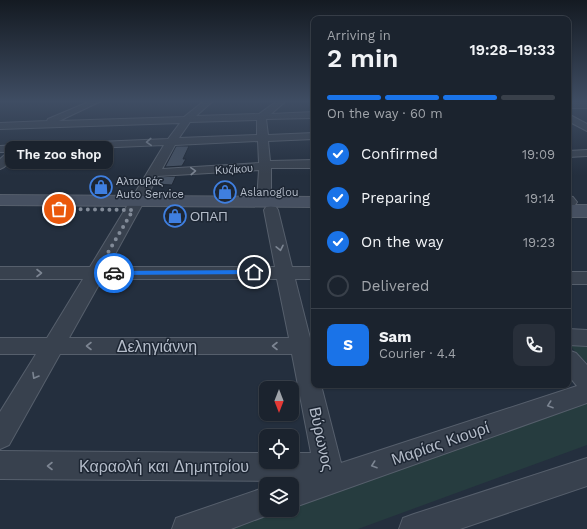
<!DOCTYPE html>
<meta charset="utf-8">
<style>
:root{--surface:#1b232e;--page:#282f3a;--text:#f1f3f6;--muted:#a0a4aa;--line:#39404a;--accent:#1a73e8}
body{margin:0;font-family:"Work Sans",sans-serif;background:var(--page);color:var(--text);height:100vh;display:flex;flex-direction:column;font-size:15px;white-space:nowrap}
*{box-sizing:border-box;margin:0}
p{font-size:13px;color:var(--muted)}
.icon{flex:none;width:22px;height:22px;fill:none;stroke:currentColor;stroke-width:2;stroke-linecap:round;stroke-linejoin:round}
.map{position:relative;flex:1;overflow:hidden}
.side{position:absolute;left:311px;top:16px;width:260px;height:372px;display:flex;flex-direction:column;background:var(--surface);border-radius:8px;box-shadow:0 1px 3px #0004,0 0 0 1px var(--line)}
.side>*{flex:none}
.needle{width:26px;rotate:180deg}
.controls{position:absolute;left:259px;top:381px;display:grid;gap:8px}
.controls a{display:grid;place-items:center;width:40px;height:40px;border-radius:8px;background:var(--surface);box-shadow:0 1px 3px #0004,0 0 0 1px var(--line);font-size:20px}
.pin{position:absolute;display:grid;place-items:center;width:34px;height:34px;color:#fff;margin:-17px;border:2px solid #fff;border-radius:50%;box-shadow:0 1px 4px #0007}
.courier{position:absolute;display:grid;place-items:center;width:40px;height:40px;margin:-20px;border:3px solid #1a73e8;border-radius:50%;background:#fff;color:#222;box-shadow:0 1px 5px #0007}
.bubble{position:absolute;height:28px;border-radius:8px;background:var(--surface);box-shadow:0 1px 3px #0004,0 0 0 1px var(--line);font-size:13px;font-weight:600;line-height:28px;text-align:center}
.overview em{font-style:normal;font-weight:600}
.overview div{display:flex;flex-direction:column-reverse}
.overview{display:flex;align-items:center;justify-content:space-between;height:68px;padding:0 16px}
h1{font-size:26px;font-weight:600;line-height:30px}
.bar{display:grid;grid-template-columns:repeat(4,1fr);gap:6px 4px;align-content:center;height:48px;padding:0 16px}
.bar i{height:5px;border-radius:3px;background:var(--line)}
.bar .active{background:var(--accent)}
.bar p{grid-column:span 4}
.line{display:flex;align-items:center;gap:10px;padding:0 16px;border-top:1px solid var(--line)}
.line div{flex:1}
.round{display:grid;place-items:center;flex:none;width:42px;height:42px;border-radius:8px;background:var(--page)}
ol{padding:0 16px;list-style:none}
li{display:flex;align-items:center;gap:12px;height:44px}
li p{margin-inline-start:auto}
li .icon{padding:4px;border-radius:50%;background:var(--accent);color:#fff;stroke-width:4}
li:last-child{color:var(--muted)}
li i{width:22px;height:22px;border:2px solid var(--line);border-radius:50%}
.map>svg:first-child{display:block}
.green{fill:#263c3f}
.building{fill:#455162;stroke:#1f2835}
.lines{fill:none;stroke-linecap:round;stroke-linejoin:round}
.street-casing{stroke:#565f6c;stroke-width:2}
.secondary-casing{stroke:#565f6c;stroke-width:2}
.street{fill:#38414e;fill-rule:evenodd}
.secondary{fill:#465061;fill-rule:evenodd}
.oneway{stroke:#7c8592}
.route{fill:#1a73e8}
.done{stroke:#828b98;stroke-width:4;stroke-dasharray:0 7.2}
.labels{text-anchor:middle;stroke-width:3;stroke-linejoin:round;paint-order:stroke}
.far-street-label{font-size:11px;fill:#b4bcc9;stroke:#1d2633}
.far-poi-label{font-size:11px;fill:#b4bcc9;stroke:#1d2633;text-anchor:start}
.poi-label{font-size:13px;fill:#b4bcc9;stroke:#1d2633;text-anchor:start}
.near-street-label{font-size:16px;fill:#b4bcc9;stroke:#1d2633}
</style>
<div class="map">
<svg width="587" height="529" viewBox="0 0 587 529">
<rect width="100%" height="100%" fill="#242f3e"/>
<g class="green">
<polygon points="587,342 587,363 568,344"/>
<polygon points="587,397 587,445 358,529 199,529 266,510 292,510 292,497"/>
</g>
<g class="building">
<polygon points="176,146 189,146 183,159 186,159 182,166 165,167"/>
<polygon points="176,176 172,185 155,184 159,177"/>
</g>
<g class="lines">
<g class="street-casing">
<g id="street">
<path d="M91,101H101L59,121L184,117L204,101H213L196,116L259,114L277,101H286L271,114L314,112V118L266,119L268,135L314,133V139L268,141L270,161L314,160V168H271V202L269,205L264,206L259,205L257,202L259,170L158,176L108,267H275L264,210L266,207L271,206L276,207L278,210L292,267H314V279H295L310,338H314V385H321L341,463L577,386L568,375V350L576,353L587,365V403L292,508V484H281L287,481L0,479V451L266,453V462H292V453H311L292,354H60L9,445L0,449V412L36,354H0V338H47L83,279H0V267H90L164,145L21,151L4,167L0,169V159L8,152H0V146L16,145L22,142L27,145L168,139L180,123L0,129V123L47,121L48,119ZM257,120V135L179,138L190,122ZM258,141L259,163L162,169L175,145ZM102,279H277L289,338H69Z"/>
<rect x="568" y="102" width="19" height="6"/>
<polygon points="568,114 587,124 587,131 568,121"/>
<polygon points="587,150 587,156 568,157 568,151"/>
<polygon points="568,196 573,197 577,202 575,205 568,206"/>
<rect x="568" y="272" width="19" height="12"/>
<polygon points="568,329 587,330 587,346 568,345"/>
<polygon points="587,458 587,486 460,529 399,529 403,518 414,514"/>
<polygon points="266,487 266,510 277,510 276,512 231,529 172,529 176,518"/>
</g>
</g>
<g class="secondary-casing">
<g id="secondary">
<polygon points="0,195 314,197 314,207 0,205"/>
<rect x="568" y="205" width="19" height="12"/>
</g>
</g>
<use href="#street" class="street"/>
<use href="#secondary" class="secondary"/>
</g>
<defs><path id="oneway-chevron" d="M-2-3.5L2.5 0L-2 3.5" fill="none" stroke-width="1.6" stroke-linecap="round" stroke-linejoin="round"/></defs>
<g class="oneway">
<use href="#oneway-chevron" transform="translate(149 142) rotate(177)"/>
<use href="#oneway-chevron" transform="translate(193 171) rotate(-3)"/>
<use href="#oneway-chevron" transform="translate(280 248) rotate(78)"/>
<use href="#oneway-chevron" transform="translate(39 273)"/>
<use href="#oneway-chevron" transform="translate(89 346) rotate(-180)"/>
<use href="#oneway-chevron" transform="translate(275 346) rotate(-180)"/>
<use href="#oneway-chevron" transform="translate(35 376) rotate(120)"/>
<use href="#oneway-chevron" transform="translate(550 405) rotate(161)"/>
<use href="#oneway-chevron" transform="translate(374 465) rotate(161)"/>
<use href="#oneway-chevron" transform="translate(50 466) rotate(-180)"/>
</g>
<linearGradient id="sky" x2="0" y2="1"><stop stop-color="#141a22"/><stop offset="0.58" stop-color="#3f4d63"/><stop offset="1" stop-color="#3f4d63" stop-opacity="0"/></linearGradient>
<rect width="587" height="175" fill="url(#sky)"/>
<polygon class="route" points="254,270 256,271 256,274 114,275 111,273 114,271"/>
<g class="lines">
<polyline class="done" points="59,209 133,210 96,273 114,273"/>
</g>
<defs>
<g id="shop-ring" transform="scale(1.15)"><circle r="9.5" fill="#1d2633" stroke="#3f7fe0" stroke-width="1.5"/><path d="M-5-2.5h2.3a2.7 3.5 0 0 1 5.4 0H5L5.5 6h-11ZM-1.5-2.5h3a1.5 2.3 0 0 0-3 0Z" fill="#3f7fe0"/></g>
</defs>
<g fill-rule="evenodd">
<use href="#shop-ring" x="101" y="187"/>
<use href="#shop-ring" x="225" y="192"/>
<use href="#shop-ring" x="175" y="216"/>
</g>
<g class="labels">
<g class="far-street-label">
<text transform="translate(234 169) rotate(-4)" y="4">Κυζίκου</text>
</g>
<g class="far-poi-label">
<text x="116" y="185">Αλτουβάς<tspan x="116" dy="13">Auto Service</tspan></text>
<text x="240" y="196">Aslanoglou</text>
</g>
<g class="poi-label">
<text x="190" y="221">ΟΠΑΠ</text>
</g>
<g class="near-street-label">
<text x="157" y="352">Δεληγιάννη</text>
<text transform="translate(322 439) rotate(78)" y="6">Βύρωνος</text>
<text transform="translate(440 443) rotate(-19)" y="6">Μαρίας Κιουρί</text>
<text x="164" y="472">Καραολή και Δημητρίου</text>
</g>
</g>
</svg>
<div class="controls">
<a><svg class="needle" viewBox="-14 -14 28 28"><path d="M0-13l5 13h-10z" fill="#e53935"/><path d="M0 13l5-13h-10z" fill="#a0a4aa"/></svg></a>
<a><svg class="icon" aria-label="locate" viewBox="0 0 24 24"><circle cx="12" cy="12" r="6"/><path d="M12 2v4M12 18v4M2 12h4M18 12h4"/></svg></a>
<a><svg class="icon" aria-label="layers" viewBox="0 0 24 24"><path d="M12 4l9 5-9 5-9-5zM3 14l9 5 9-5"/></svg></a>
</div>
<div class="pin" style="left:59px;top:209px;background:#ea580c"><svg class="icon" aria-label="bag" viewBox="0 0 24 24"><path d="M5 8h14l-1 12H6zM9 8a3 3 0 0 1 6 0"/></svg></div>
<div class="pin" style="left:254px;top:272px;background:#1f2937"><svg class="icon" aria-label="home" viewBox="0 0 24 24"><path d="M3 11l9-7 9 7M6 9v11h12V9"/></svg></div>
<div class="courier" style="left:114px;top:273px"><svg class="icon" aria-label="car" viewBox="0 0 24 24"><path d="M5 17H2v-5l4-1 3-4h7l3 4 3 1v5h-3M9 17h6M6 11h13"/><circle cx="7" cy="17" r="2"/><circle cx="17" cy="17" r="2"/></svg></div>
<div class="bubble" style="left:5px;top:141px;width:108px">The zoo shop</div>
<section class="side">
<div class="overview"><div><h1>2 min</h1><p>Arriving in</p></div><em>19:28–19:33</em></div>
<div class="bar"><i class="active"></i><i class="active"></i><i class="active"></i><i></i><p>On the way · 60 m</p></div>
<ol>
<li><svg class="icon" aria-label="check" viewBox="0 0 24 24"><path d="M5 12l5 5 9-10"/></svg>Confirmed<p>19:09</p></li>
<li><svg class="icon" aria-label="check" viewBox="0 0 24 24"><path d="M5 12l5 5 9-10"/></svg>Preparing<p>19:14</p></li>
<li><svg class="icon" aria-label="check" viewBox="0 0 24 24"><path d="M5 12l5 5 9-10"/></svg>On the way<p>19:23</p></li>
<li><i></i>Delivered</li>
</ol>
<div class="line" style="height:72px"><b class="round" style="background:var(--accent);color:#fff">S</b><div><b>Sam</b><p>Courier · 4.4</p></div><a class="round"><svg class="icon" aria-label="phone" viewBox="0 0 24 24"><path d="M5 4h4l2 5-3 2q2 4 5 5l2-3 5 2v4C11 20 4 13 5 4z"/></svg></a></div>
</section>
</div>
